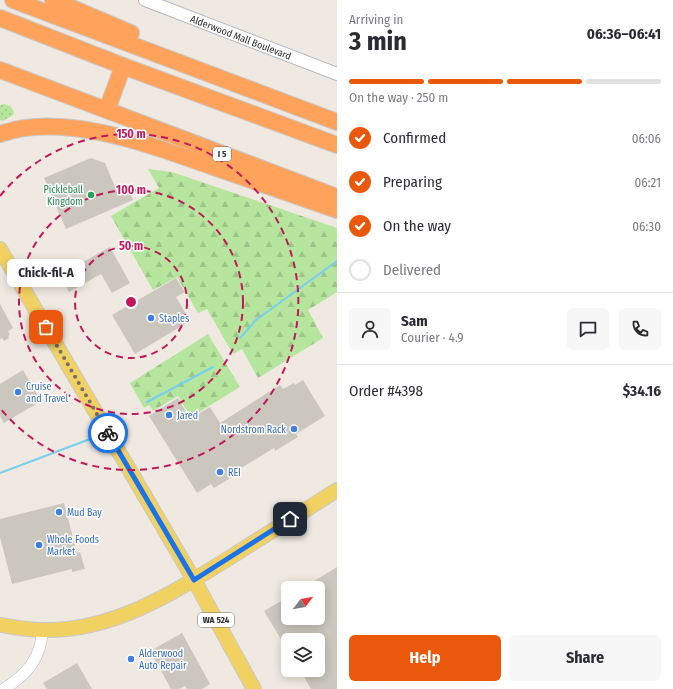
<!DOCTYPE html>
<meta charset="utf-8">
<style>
:root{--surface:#fff;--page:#f7f7f7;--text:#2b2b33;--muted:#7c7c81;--line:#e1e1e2;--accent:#ea580c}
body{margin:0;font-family:"Fira Sans Condensed",sans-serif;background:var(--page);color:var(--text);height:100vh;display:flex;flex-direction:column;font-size:15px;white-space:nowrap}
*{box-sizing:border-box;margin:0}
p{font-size:13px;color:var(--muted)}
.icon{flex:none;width:22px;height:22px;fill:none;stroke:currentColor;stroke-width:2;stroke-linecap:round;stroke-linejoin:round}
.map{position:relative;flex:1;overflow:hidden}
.sheet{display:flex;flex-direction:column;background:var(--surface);width:336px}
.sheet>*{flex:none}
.needle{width:26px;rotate:59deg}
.buttons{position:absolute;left:281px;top:581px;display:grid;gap:8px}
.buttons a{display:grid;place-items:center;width:44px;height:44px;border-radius:6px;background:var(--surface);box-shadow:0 2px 10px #0003;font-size:20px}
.pin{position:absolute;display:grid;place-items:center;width:34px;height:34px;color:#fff;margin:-17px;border-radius:8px;box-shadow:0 2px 6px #0006}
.courier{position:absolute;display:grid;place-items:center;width:40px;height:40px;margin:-20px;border:3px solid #1a73e8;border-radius:50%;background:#fff;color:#222;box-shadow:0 1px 5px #0007}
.bubble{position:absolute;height:28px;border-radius:6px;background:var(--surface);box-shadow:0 2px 10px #0003;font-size:13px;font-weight:700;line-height:28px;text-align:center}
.headline em{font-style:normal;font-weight:700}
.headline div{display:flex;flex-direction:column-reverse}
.headline{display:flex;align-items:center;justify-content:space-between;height:68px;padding:0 12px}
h1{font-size:26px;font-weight:700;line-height:30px}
.bar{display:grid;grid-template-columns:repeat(4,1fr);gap:6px 4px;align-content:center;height:48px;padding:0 12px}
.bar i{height:5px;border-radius:3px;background:var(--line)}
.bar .active{background:var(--accent)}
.bar p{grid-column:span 4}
.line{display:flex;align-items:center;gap:10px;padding:0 12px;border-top:1px solid var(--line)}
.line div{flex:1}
.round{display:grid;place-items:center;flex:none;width:42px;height:42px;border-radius:6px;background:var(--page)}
ol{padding:0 12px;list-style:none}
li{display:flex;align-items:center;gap:12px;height:44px}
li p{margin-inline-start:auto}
li .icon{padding:4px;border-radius:50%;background:var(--accent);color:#fff;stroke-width:4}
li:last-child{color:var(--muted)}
li i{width:22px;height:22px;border:2px solid var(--line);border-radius:50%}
.action{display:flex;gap:8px;margin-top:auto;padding:8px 12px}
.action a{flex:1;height:46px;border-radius:6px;background:var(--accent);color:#fff;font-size:16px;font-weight:700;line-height:46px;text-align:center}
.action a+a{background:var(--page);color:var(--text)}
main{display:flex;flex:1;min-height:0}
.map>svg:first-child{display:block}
.grass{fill:url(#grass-dots)}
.forest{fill:url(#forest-firs)}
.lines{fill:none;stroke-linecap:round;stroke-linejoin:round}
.stream{stroke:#75cff0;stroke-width:2}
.building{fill:#cbc7bf}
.tertiary-casing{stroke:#b4b7c1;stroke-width:12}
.secondary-casing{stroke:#b4b7c1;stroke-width:14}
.primary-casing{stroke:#c9c9c9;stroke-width:16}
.motorway-casing{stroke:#c9c9c9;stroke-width:18}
.tertiary{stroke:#fff;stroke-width:11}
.secondary{stroke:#fff;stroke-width:12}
.primary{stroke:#f2d163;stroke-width:14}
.motorway{stroke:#ffa35c;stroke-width:16}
.done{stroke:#726f6d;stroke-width:4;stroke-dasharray:0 7.2}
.route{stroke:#1a73e8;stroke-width:5}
.ring{fill:none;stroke:#c2185b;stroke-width:2;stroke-dasharray:7 5}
.leisure-dot{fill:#2e9e5b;stroke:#fff;stroke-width:1.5}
.shop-dot{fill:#3f7fe0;stroke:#fff;stroke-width:1.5}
.labels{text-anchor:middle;stroke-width:3;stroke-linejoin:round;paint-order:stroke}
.shield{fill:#fff;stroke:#6d6d6d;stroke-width:1}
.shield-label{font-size:9px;font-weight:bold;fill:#2e2e2e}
.street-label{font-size:10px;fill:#2e2e2e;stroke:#fff}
.leisure-label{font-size:10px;fill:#27864d;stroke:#fff;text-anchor:end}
.shop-label{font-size:10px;fill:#366cbe;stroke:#fff;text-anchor:start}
.centre{fill:#c2185b;stroke:#fff;stroke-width:2}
.ring-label{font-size:12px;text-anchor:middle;font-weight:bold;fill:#c2185b;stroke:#fff;stroke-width:3;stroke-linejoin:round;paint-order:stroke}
</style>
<main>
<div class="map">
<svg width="337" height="689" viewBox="0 0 337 689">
<defs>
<pattern id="grass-dots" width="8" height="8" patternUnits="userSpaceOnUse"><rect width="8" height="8" fill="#b6e59e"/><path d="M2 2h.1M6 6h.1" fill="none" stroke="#9dc588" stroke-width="1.8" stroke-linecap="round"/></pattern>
<pattern id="forest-firs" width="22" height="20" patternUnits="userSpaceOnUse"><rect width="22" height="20" fill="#b6e59e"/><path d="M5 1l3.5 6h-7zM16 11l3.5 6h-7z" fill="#9dc588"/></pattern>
</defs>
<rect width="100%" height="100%" fill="#efe9e1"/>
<polygon class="grass" points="5,104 11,107 14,112 13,115 3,121 0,120 0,105"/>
<g class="forest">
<polygon points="148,169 172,172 337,228 337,292 308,310 323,338 258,378 242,349 233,354 207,309 198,313 177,277 153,290 111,216 159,188"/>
<polygon points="208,334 240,387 191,417 178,396 153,411 149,405 144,408 130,383"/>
</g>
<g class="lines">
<g class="stream">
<polyline points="240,338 256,320 337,261"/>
<polyline points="147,402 213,367"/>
<polyline points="0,473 90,439"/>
</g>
</g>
<g class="building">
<polygon points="91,158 105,163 116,189 126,184 133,200 66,229 44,178"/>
<polygon points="110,247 130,283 112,293 101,274 69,292 60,275"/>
<polygon points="176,278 185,292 176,297 190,321 135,354 112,315"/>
<polygon points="0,304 13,328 8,331 10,335 8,336 9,338 4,341 2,338 0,339"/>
<polygon points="23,370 41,401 4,423 0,416 0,384"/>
<polygon points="303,380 325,416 296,434 298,437 275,451 274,448 238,470 240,472 214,488 211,484 197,493 149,416 178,398 190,419 210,407 220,423 280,385 283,389 294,383 295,385"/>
<polygon points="64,503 77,553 80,552 85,569 72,572 72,569 12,584 0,537 0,519"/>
<polygon points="337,567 337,689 311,689 300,670 318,670 318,633 307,640 288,640 288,651 264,611 288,597 288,618 318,618 318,588 303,588"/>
<polygon points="182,633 210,684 202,689 187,689 185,686 179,689 171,689 150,651"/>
<polygon points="77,663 92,689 47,689 43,683"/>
</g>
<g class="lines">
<g class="tertiary-casing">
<path id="tertiary" d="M4,689C26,675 42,658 42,630"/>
</g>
<g class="secondary-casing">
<polyline id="secondary" points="145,0 337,74"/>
</g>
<g class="primary-casing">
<g id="primary">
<polyline points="0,249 194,580 254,689"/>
<path d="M0,625C14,627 28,630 42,630C114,632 176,591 234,555C268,533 303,512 337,490"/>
</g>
</g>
<g class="motorway-casing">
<g id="motorway">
<polyline points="13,0 337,122"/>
<polyline points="53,0 131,33"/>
<polyline points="0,18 123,66 337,145"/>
<polyline points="0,70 337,197"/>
<polyline points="107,110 123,66"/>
<path d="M0,134C66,110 161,149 225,171C262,184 300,197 337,210"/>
</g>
</g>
<use href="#tertiary" class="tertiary"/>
<use href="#secondary" class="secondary"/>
<use href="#primary" class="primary"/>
<use href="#motorway" class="motorway"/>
</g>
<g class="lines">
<polyline class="done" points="46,327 108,433"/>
<polyline class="route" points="108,433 194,580 290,519"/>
</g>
<g class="ring">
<circle cx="131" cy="302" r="56"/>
<circle cx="131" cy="302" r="112"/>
<path d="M0 196A168 168 0 1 1 0 408"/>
</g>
<circle class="leisure-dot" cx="91" cy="195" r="4"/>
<g class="shop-dot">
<circle cx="151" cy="318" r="4"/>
<circle cx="18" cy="392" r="4"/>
<circle cx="169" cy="415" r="4"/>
<circle cx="294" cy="429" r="4"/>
<circle cx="220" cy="472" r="4"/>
<circle cx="59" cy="512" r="4"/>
<circle cx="39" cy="545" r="4"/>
<circle cx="131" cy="659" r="4"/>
</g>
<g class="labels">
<g class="shield">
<rect x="213" y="147" width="18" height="14" rx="3"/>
<rect x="198" y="613" width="36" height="14" rx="3"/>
</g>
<g class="shield-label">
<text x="222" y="157">I 5</text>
<text x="216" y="623">WA 524</text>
</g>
<g class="street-label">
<text transform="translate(241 37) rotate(21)" y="4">Alderwood Mall Boulevard</text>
</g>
<g class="leisure-label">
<text x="83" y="193">Pickleball<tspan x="83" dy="12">Kingdom</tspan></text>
</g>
<g class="shop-label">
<text x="159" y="322">Staples</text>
<text x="26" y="390">Cruise<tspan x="26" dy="12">and Travel</tspan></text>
<text x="177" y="419">Jared</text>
<text x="286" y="433" text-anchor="end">Nordstrom Rack</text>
<text x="228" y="476">REI</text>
<text x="67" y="516">Mud Bay</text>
<text x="47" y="543">Whole Foods<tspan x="47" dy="12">Market</tspan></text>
<text x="139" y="657">Alderwood<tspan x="139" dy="12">Auto Repair</tspan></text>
</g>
</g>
<circle cx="131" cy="302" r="6" class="centre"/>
<g class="ring-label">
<text x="131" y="138">150 m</text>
<text x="131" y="194">100 m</text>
<text x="131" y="250">50 m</text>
</g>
</svg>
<div class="buttons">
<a><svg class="needle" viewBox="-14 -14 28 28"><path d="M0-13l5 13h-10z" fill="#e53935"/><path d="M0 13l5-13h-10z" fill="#7c7c81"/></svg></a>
<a><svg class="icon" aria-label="layers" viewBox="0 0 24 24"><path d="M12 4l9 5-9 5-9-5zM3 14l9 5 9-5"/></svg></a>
</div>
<div class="pin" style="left:46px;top:327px;background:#ea580c"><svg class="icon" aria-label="bag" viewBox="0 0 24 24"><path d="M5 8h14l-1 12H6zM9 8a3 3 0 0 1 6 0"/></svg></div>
<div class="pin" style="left:290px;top:519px;background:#1f2937"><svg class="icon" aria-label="home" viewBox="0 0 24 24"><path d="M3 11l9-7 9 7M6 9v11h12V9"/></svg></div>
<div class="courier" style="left:108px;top:433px"><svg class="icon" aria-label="bike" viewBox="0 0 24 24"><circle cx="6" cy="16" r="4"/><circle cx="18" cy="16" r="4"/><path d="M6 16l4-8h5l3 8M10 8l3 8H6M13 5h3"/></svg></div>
<div class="bubble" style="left:7px;top:259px;width:78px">Chick-fil-A</div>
</div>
<section class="sheet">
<div class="headline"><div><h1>3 min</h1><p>Arriving in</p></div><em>06:36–06:41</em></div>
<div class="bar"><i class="active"></i><i class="active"></i><i class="active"></i><i></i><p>On the way · 250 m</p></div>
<ol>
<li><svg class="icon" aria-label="check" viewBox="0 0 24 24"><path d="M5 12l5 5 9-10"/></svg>Confirmed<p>06:06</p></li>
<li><svg class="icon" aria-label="check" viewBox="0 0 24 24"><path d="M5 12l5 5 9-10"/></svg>Preparing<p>06:21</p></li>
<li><svg class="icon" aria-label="check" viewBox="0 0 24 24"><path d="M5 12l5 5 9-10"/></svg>On the way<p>06:30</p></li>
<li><i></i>Delivered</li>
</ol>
<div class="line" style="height:72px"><a class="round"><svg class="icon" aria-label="person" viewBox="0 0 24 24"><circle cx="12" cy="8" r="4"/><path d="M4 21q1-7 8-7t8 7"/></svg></a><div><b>Sam</b><p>Courier · 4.9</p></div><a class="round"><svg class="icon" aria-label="chat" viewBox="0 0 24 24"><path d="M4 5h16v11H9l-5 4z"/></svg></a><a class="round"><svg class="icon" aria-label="phone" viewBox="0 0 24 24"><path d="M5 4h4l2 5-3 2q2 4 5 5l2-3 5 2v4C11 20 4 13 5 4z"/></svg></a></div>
<div class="line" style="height:52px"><div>Order #4398</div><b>$34.16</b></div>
<div class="action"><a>Help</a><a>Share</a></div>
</section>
</main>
